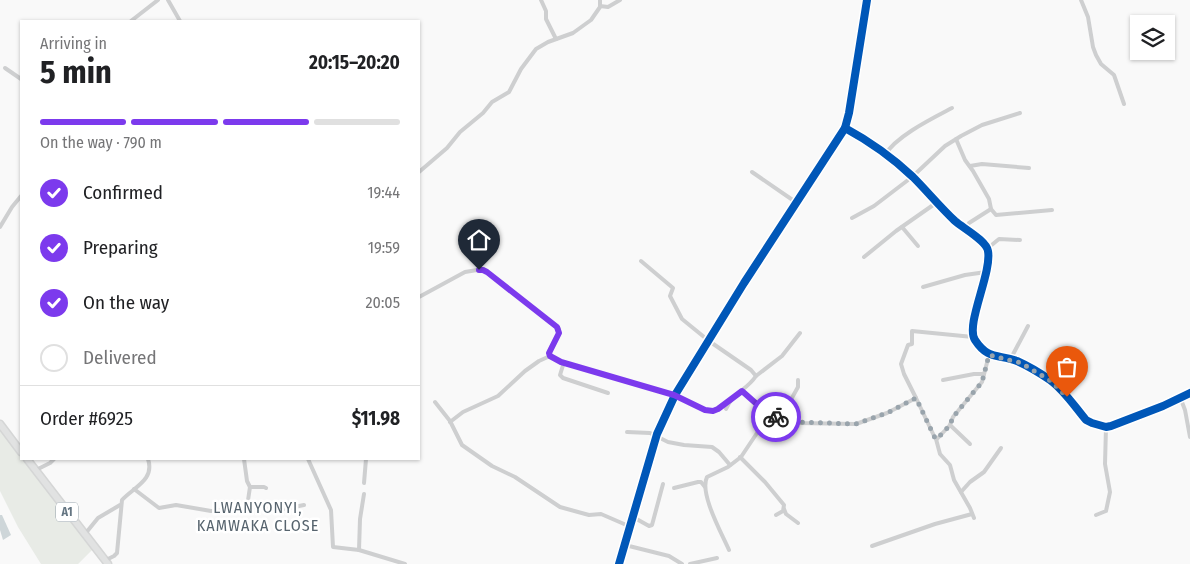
<!DOCTYPE html>
<meta charset="utf-8">
<style>
:root{--surface:#fff;--page:#f2f2f2;--text:#202124;--muted:#757577;--line:#e0e0e0;--accent:#7c3aed}
body{margin:0;font-family:"Fira Sans Condensed",sans-serif;background:var(--page);color:var(--text);height:100vh;display:flex;flex-direction:column;font-size:19px;white-space:nowrap}
*{box-sizing:border-box;margin:0}
p{font-size:16px;color:var(--muted)}
.icon{flex:none;width:28px;height:28px;fill:none;stroke:currentColor;stroke-width:2;stroke-linecap:round;stroke-linejoin:round}
.map{position:relative;flex:1;overflow:hidden}
.panel{position:absolute;left:20px;top:20px;width:400px;height:440px;display:flex;flex-direction:column;background:var(--surface);border-radius:0px;box-shadow:0 1px 4px #0004}
.panel>*{flex:none}
.tools{position:absolute;left:1130px;top:15px;display:grid;gap:10px}
.tools a{display:grid;place-items:center;width:45px;height:45px;border-radius:0px;background:var(--surface);box-shadow:0 1px 4px #0004;font-size:25px}
.pin{position:absolute;display:grid;place-items:center;width:42px;height:42px;color:#fff;margin:-51px -21px;border-radius:50% 50% 50% 0;rotate:-45deg;box-shadow:0 0 5px #0007}
.pin .icon{rotate:45deg}
.courier{position:absolute;display:grid;place-items:center;width:50px;height:50px;margin:-25px;border:4px solid #7c3aed;border-radius:50%;background:#fff;color:#222;box-shadow:0 1px 6px #0007}
.head em{font-style:normal;font-weight:700}
.head div{display:flex;flex-direction:column-reverse}
.head{display:flex;align-items:center;justify-content:space-between;height:85px;padding:0 20px}
h1{font-size:32px;font-weight:700;line-height:38px}
.bar{display:grid;grid-template-columns:repeat(4,1fr);gap:8px 5px;align-content:center;height:60px;padding:0 20px}
.bar i{height:6px;border-radius:4px;background:var(--line)}
.bar .current{background:var(--accent)}
.bar p{grid-column:span 4}
.line{display:flex;align-items:center;gap:12px;padding:0 20px;border-top:1px solid var(--line)}
.line div{flex:1}
ol{padding:0 20px;list-style:none}
li{display:flex;align-items:center;gap:15px;height:55px}
li p{margin-inline-start:auto}
li .icon{padding:5px;border-radius:50%;background:var(--accent);color:#fff;stroke-width:4}
li:last-child{color:var(--muted)}
li i{width:28px;height:28px;border:2px solid var(--line);border-radius:50%}
.map>svg:first-child{display:block}
.green{fill:#e8ebe6}
.water{fill:#ced6d9}
.lines{fill:none;stroke-linecap:round;stroke-linejoin:round}
.trunk-casing{stroke:#d5d6d6;stroke-width:9}
.minor{stroke:#cecfd0;stroke-width:4}
.tertiary{stroke:#cecfd0;stroke-width:4.5}
.trunk{stroke:#e1e2e2;stroke-width:6}
.cycleway-casing{stroke:#fff;stroke-width:11}
.cycleway{stroke:#0057b8;stroke-width:8}
.done{stroke:#99a4ac;stroke-width:5;stroke-dasharray:0 9}
.route{stroke:#7c3aed;stroke-width:6}
.labels{text-anchor:middle;stroke-width:5;stroke-linejoin:round;paint-order:stroke}
.shield{fill:#fff;stroke:#939fa8;stroke-width:1}
.shield-label{font-size:12px;font-weight:bold;fill:#657683}
.quarter-label{font-size:16px;letter-spacing:1px;fill:#57646e;stroke:#fff}
</style>
<div class="map">
<svg width="1190" height="564" viewBox="0 0 1190 564">
<rect width="100%" height="100%" fill="#f9f9f9"/>
<polygon class="green" points="0,429 21,456 21,459 23,459 93,549 78,564 41,564 18,527 0,491"/>
<polygon class="water" points="0,515 2,515 11,535 3,540 0,530"/>
<g class="lines">
<g class="trunk-casing">
<g id="trunk">
<polyline points="0,424 21,452"/>
<polyline points="27,459 108,564"/>
</g>
</g>
<g class="minor">
<polyline points="168,0 180,21"/>
<polyline points="541,0 546,11 546,19 556,39"/>
<polyline points="1081,0 1088,17 1093,47 1096,55 1101,64 1114,75 1124,104"/>
<polyline points="600,6 608,7 620,0"/>
<polyline points="131,21 158,0"/>
<polyline points="5,68 21,79"/>
<path d="M845,128C869,141 893,158 913,177C927,191 940,207 955,221C963,228 987,241 988,251C992,273 965,325 975,340C988,360 998,354 1017,361C1028,366 1040,373 1050,380C1064,390 1075,407 1086,420L1092,423L1106,427L1111,426L1163,406L1190,393"/>
<polyline points="956,139 965,160 973,171 989,199 991,209 996,215 1052,210"/>
<path d="M885,155C896,136 933,118 952,108"/>
<polyline points="970,166 982,164 1029,168"/>
<polyline points="419,172 447,148 460,132 483,113 492,102 509,92 521,69 536,49 548,42 573,33 591,20 600,7 600,0"/>
<polyline points="752,172 797,203"/>
<polyline points="852,218 874,206 912,177 945,146 961,136 982,125 1020,113"/>
<polyline points="0,227 12,207 21,196"/>
<polyline points="902,227 918,246"/>
<polyline points="965,229 969,223 991,209"/>
<polyline points="988,248 999,239 1020,240"/>
<polyline points="864,257 896,231 936,203"/>
<polyline points="641,261 673,288 670,296 682,319 709,341 751,370 756,376 782,356 800,333"/>
<polyline points="923,287 965,275 986,272"/>
<path d="M419,297L465,272L483,269L559,329C560,339 548,347 550,356L561,362L675,395L705,410L713,411L729,401"/>
<polyline points="1010,360 1028,326"/>
<polyline points="564,362 560,375 563,378 608,393"/>
<polyline points="943,380 974,374 984,374"/>
<polyline points="742,391 769,415"/>
<polyline points="1180,397 1185,410 1190,437"/>
<polyline points="916,398 904,374 901,364 908,345 912,344 912,331 973,337"/>
<polyline points="435,402 450,421 462,445 492,466 515,477 560,507 589,515 601,514 631,527"/>
<path d="M726,409C733,392 746,391 756,376"/>
<polyline points="783,418 783,414 798,387 798,380"/>
<polyline points="450,422 463,412 498,396 525,371 539,361 550,356"/>
<polyline points="950,425 970,444"/>
<polyline points="627,432 650,433 668,442 684,445 712,447 719,452 730,465"/>
<polyline points="936,439 940,454 950,465 954,480 970,508 974,518"/>
<polyline points="740,457 765,482 784,505 783,511 776,515"/>
<polyline points="244,459 247,481 250,487"/>
<polyline points="308,459 331,510 333,547 359,550"/>
<polyline points="36,470 50,463 54,459"/>
<polyline points="364,483 366,459"/>
<polyline points="674,488 698,482 701,482 705,487"/>
<polyline points="134,489 159,508 176,505 211,511 233,510 254,506 279,510 304,505"/>
<polyline points="961,492 970,482 984,472 1001,448"/>
<polyline points="364,494 360,519 359,550 405,564"/>
<polyline points="247,507 250,487 264,487 266,488"/>
<polyline points="784,509 786,514 798,523"/>
<polyline points="1096,515 1106,511 1110,492 1105,464 1106,427"/>
<polyline points="633,517 649,526 652,525 663,484"/>
<polyline points="85,534 98,518 120,505"/>
<polyline points="625,545 669,556 682,564"/>
<polyline points="872,546 935,524 972,514"/>
<path d="M729,550C722,534 699,493 707,477L728,467L741,457L769,415L798,423L856,424L887,413L916,398L935,438L937,439L950,425L953,417L982,382L989,355"/>
<path d="M106,560L114,556L117,553L122,500C134,487 155,480 148,459"/>
<polyline points="690,564 717,558"/>
</g>
<polyline class="tertiary" points="619,564 657,434 675,395 744,283 845,128 849,113 867,0"/>
<use href="#trunk" class="trunk"/>
<g class="cycleway-casing">
<g id="cycleway">
<path d="M845,128C869,141 893,158 913,177C927,191 940,207 955,221C963,228 987,241 988,251C992,273 965,325 975,340C988,360 998,354 1017,361C1028,366 1040,373 1050,380C1064,390 1075,407 1086,420L1092,423L1106,427L1111,426L1163,406L1190,393"/>
<polyline points="619,564 657,434 675,395 744,283 845,128 849,113 867,0"/>
</g>
</g>
<use href="#cycleway" class="cycleway"/>
</g>
<g class="lines">
<polyline class="done" points="776,417 798,422 856,424 887,413 916,398 935,438 937,439 950,425 953,417 982,382 989,355 1021,363 1051,381 1067,397"/>
<polyline class="route" points="479,270 483,270 487,272 557,327 559,333 549,353 550,356 561,362 674,395 705,410 713,411 718,409 742,391 769,415 776,417"/>
</g>
<g class="labels">
<rect class="shield" x="56" y="502.5" width="22" height="19" rx="4"/>
<g class="shield-label">
<text x="67" y="516">A1</text>
</g>
<g class="quarter-label">
<text x="258" y="513">LWANYONYI,<tspan x="258" dy="18">KAMWAKA CLOSE</tspan></text>
</g>
</g>
</svg>
<div class="tools">
<a><svg class="icon" aria-label="layers" viewBox="0 0 24 24"><path d="M12 4l9 5-9 5-9-5zM3 14l9 5 9-5"/></svg></a>
</div>
<div class="pin" style="left:1067px;top:397px;background:#ea580c"><svg class="icon" aria-label="bag" viewBox="0 0 24 24"><path d="M5 8h14l-1 12H6zM9 8a3 3 0 0 1 6 0"/></svg></div>
<div class="pin" style="left:479px;top:270px;background:#1f2937"><svg class="icon" aria-label="home" viewBox="0 0 24 24"><path d="M3 11l9-7 9 7M6 9v11h12V9"/></svg></div>
<div class="courier" style="left:776px;top:417px"><svg class="icon" aria-label="bike" viewBox="0 0 24 24"><circle cx="6" cy="16" r="4"/><circle cx="18" cy="16" r="4"/><path d="M6 16l4-8h5l3 8M10 8l3 8H6M13 5h3"/></svg></div>
<section class="panel">
<div class="head"><div><h1>5 min</h1><p>Arriving in</p></div><em>20:15–20:20</em></div>
<div class="bar"><i class="current"></i><i class="current"></i><i class="current"></i><i></i><p>On the way · 790 m</p></div>
<ol>
<li><svg class="icon" aria-label="check" viewBox="0 0 24 24"><path d="M5 12l5 5 9-10"/></svg>Confirmed<p>19:44</p></li>
<li><svg class="icon" aria-label="check" viewBox="0 0 24 24"><path d="M5 12l5 5 9-10"/></svg>Preparing<p>19:59</p></li>
<li><svg class="icon" aria-label="check" viewBox="0 0 24 24"><path d="M5 12l5 5 9-10"/></svg>On the way<p>20:05</p></li>
<li><i></i>Delivered</li>
</ol>
<div class="line" style="height:65px"><div>Order #6925</div><b>$11.98</b></div>
</section>
</div>
